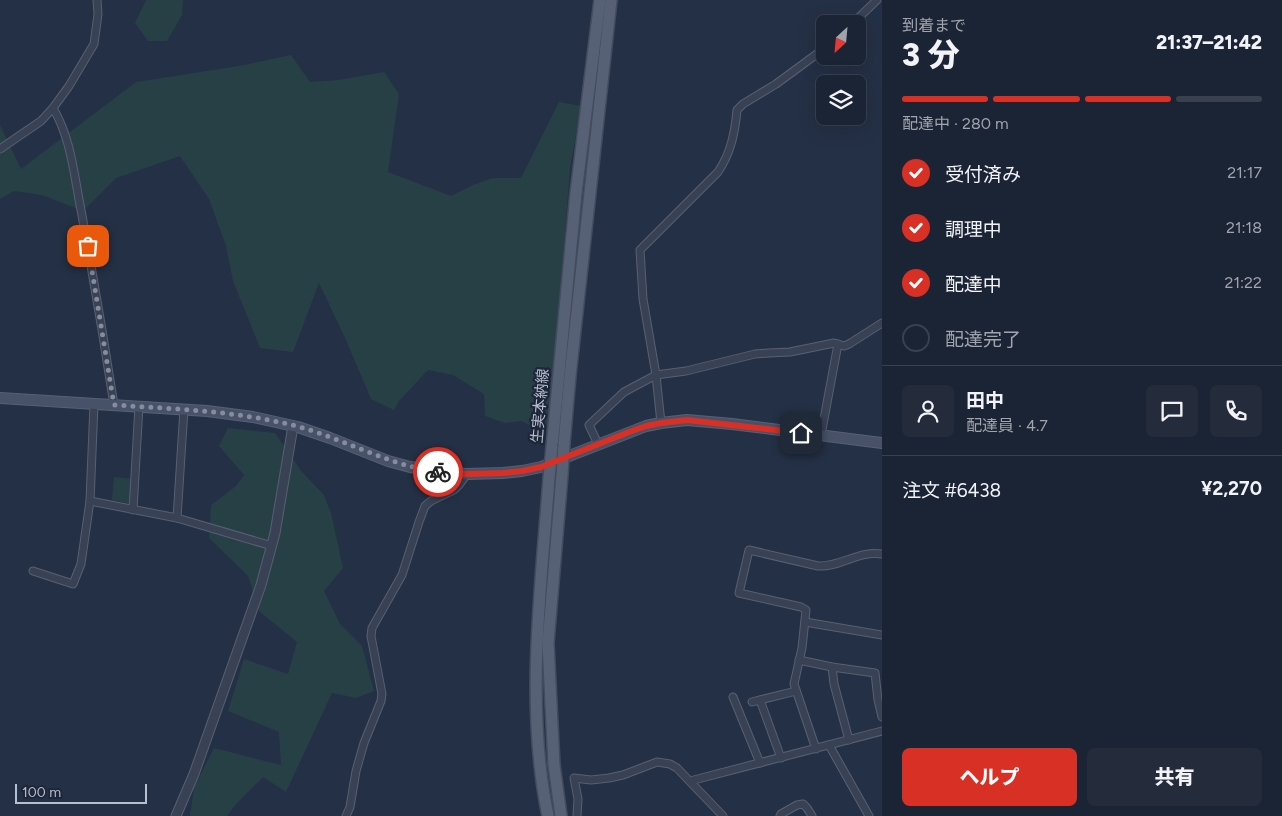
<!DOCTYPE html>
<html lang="ja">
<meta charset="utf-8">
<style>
:root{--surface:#1b2434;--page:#242c3c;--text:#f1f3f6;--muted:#a0a4ac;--line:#39414f;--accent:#d93025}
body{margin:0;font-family:Figtree,"Noto Sans JP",sans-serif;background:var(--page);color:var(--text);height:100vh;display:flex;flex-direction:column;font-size:19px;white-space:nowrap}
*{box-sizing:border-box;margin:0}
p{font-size:16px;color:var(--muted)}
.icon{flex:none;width:28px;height:28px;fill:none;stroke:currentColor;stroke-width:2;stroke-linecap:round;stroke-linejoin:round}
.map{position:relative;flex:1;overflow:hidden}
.details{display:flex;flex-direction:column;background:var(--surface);width:400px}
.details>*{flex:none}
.needle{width:32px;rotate:206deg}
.buttons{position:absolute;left:816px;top:15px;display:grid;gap:10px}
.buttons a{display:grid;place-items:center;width:50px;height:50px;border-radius:8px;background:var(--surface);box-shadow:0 5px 20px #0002,0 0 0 1px var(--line);font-size:25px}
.scale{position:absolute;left:15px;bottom:12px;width:132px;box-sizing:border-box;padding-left:5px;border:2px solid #b7bece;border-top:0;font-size:14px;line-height:18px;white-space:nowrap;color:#b7bece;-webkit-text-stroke:4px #1e273a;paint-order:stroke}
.pin{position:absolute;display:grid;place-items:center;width:42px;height:42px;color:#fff;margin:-21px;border-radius:10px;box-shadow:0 2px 8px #0006}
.courier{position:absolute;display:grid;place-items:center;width:50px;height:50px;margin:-25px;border:4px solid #d93025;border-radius:50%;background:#fff;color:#222;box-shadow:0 1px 6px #0007}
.summary em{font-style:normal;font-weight:800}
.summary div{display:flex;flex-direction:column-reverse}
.summary{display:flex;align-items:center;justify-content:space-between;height:85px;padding:0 20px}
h1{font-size:32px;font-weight:800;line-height:38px}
.bar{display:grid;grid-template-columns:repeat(4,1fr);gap:8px 5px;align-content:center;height:60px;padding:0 20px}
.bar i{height:6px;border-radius:4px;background:var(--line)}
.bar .current{background:var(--accent)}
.bar p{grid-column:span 4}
.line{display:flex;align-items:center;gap:12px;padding:0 20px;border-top:1px solid var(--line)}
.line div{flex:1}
.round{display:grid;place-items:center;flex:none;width:52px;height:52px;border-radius:8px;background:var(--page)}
ol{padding:0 20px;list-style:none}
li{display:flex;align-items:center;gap:15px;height:55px}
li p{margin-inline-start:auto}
li .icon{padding:5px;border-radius:50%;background:var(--accent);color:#fff;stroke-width:4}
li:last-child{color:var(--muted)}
li i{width:28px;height:28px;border:2px solid var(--line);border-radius:50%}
.button{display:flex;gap:10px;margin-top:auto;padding:10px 20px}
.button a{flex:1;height:58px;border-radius:8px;background:var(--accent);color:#fff;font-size:20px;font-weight:800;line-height:58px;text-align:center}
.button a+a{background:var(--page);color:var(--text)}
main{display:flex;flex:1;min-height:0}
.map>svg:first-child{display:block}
.green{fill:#274046}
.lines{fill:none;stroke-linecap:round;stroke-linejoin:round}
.minor-casing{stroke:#586072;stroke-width:9}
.tertiary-casing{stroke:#586072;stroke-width:11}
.secondary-casing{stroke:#586072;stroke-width:12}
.primary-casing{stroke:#434b5e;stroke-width:14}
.minor{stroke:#394255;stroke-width:7}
.tertiary{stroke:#394255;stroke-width:9}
.secondary{stroke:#475168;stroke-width:10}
.primary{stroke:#576175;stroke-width:11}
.primary-bridge-casing{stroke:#434b5e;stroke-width:14;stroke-linecap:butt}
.primary-bridge{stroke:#576175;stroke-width:11}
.done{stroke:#848c9e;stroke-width:5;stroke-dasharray:0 9}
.route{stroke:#d93025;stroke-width:6}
.labels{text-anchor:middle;stroke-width:4.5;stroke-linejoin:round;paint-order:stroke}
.street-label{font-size:15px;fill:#b7bece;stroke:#1e273a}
</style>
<main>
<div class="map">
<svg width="882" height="816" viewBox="0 0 882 816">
<rect width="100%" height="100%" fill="#243045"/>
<g class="green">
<polygon points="146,0 183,0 182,15 167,41 148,41 135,23"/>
<polygon points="291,55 310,82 338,80 384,72 399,94 388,172 451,196 473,185 493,178 521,178 559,102 581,106 570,168 556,351 571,384 569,423 556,436 521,421 505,423 485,416 484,394 453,375 428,370 399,401 394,410 371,399 346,340 319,283 293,352 260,348 233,281 226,246 209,199 180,156 116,178 83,211 42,195 14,191 0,199 0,125 21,169 136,82 239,66"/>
<polygon points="228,428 275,433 302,472 324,495 331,513 343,568 324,591 340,624 362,646 374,691 356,698 332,693 286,792 263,777 236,804 227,816 190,816 194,788 214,748 281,765 279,732 228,711 244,659 288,674 297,642 259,611 248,576 209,538 211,505 236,486 244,475 219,446"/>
<polygon points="114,477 133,479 131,504 112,500"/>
</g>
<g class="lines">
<g class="minor-casing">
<g id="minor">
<polyline points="852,24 877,0"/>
<path d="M53,108C71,138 74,175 81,210C93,275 104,340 114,405"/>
<polyline points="0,149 41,121 53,108 69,86 94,44 98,14 97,0"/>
<path d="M661,423L656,375L643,299L640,250L718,172C731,153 735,132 737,110L743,104L776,84L825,48"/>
<polyline points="821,435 838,344"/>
<polyline points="598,444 589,425 624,392 656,375 686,371 755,354 769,353 790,352 834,343 844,346 849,344 882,323"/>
<polyline points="90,501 177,518 272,546"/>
<polyline points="133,510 139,406"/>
<polyline points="177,518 184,409"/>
<polyline points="33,571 73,584 81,564 90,501 94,404"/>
<polyline points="805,622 882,635"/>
<polyline points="799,660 832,667 875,673 878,700 882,717"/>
<polyline points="832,667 834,684 849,740"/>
<polyline points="733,697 760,763"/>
<polyline points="760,700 781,758"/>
<polyline points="752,702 796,691"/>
<polyline points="829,745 869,816"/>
<path d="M816,749L794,684L802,648L806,610L801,607L739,593L749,550L818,566C841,567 859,550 882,554"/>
<polyline points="690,781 882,731"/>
<polyline points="346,816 350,807 356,771 364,743 381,701 382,694 371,636 372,628 402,575 419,522 425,506 431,501 454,490 459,485 467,474"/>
<polyline points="577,816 578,799 574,778 591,780 609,778 623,775 657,762 670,764 677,768 723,816"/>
<polyline points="780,816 781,814 797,805 803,804 807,808 812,816"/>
</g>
</g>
<g class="tertiary-casing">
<polyline id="tertiary" points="176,816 194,774 261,585 275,533 293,426"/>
</g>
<g class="secondary-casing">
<polyline id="secondary" points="0,398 207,411 253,417 298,427 330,438 388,461 410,467 447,473 467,474 503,473 522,471 541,467 646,426 661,423 687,420 732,424 882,443"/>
</g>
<g class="primary-casing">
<g id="primary">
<polyline points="564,444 570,376 611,0"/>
<polyline points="552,447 576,193 600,0"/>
<path d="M548,816C525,707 541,588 549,478"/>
<polyline points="561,816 554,765 548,643 562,475"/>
</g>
</g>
<use href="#minor" class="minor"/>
<use href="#tertiary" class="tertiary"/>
<use href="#secondary" class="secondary"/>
<use href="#primary" class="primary"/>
<g class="primary-bridge-casing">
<g id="primary-bridge">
<polyline points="562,475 564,444"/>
<polyline points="549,478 552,447"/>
</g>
</g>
<use href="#primary-bridge" class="primary-bridge"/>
</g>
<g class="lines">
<path class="done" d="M88,246L114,405C176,409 237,411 296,426C345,439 387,465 438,472"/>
<polyline class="route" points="438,472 467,474 503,473 522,471 541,467 629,432 646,426 661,423 687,420 801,433"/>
</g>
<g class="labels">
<g class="street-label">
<text transform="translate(540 406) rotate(-85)" y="5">生実本納線</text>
</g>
</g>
</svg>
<div class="buttons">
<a><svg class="needle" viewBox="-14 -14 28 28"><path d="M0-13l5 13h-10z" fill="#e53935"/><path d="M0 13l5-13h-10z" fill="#a0a4ac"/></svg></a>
<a><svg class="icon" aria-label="layers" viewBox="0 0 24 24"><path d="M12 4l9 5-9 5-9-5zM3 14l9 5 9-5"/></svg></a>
</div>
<div class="scale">100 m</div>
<div class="pin" style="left:88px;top:246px;background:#ea580c"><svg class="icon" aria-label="bag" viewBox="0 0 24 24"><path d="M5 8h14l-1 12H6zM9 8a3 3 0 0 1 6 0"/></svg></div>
<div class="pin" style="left:801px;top:433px;background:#1f2937"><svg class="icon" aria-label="home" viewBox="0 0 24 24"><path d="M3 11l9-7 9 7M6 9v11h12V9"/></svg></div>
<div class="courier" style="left:438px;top:472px"><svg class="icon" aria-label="bike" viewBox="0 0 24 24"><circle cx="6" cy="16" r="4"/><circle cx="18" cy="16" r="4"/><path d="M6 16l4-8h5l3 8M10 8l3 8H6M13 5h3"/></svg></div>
</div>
<section class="details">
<div class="summary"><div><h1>3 分</h1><p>到着まで</p></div><em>21:37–21:42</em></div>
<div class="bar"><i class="current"></i><i class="current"></i><i class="current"></i><i></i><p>配達中 · 280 m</p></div>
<ol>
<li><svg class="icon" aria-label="check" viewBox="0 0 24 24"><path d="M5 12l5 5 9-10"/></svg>受付済み<p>21:17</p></li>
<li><svg class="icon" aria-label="check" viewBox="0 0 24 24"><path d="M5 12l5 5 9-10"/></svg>調理中<p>21:18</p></li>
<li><svg class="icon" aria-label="check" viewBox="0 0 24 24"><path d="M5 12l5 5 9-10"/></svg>配達中<p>21:22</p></li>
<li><i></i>配達完了</li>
</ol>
<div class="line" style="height:90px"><a class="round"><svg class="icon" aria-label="person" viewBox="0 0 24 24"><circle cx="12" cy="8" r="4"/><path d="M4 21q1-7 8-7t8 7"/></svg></a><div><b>田中</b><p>配達員 · 4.7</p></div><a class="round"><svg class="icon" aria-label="chat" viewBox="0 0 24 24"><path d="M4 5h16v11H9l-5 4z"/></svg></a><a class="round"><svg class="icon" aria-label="phone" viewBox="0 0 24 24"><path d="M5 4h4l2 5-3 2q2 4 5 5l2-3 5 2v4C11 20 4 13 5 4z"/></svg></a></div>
<div class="line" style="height:65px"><div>注文 #6438</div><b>¥2,270</b></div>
<div class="button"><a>ヘルプ</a><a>共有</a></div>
</section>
</main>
